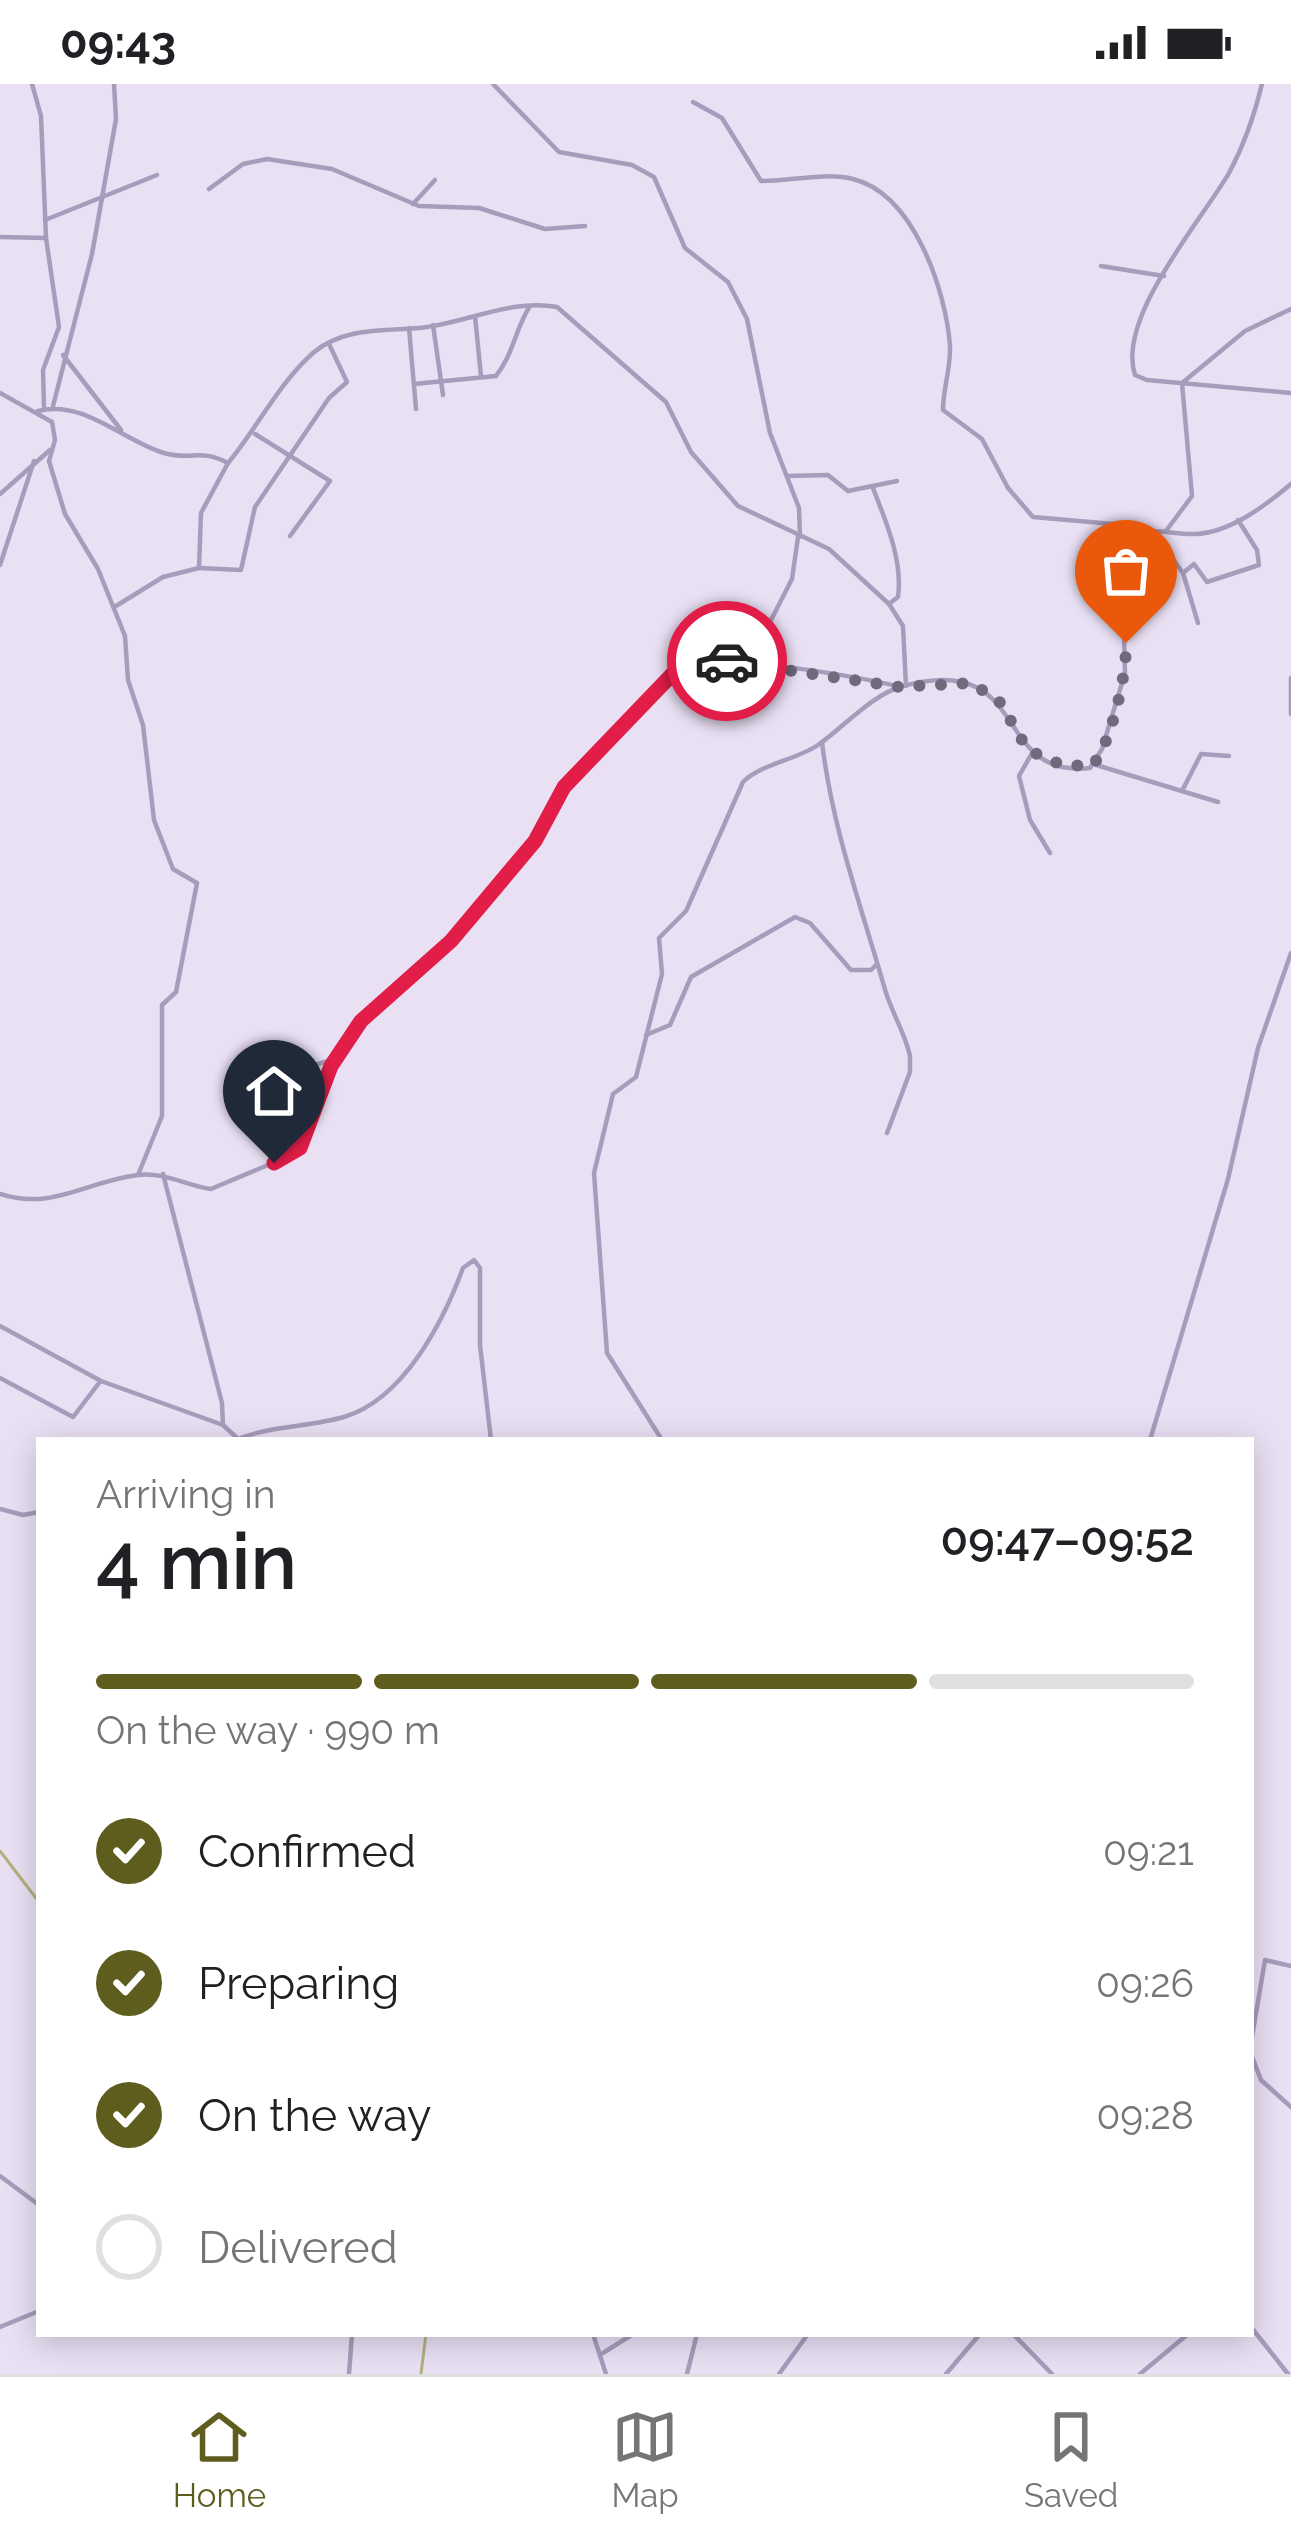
<!DOCTYPE html>
<meta charset="utf-8">
<style>
:root{--surface:#fff;--page:#f6f6f6;--text:#202124;--muted:#757577;--line:#e0e0e0;--accent:#5e5d1e}
body{margin:0;font-family:Raleway,sans-serif;background:var(--page);color:var(--text);height:100vh;display:flex;flex-direction:column;font-size:45px;white-space:nowrap}
*{box-sizing:border-box;margin:0}
p{font-size:39px;color:var(--muted)}
.icon{flex:none;width:66px;height:66px;fill:none;stroke:currentColor;stroke-width:2;stroke-linecap:round;stroke-linejoin:round}
.map{position:relative;flex:1;overflow:hidden}
.side{position:absolute;left:36px;top:1353px;width:1218px;height:900px;display:flex;flex-direction:column;background:var(--surface);border-radius:0px;box-shadow:0 6px 30px #0003}
.side>*{flex:none}
.pin{position:absolute;display:grid;place-items:center;width:102px;height:102px;color:#fff;margin:-123px -51px;border-radius:50% 50% 50% 0;rotate:-45deg;box-shadow:0 0 12px #0007}
.pin .icon{rotate:45deg}
.courier{position:absolute;display:grid;place-items:center;width:120px;height:120px;margin:-60px;border:9px solid #e11d48;border-radius:50%;background:#fff;color:#222;box-shadow:0 3px 15px #0007}
.head em{font-style:normal;font-weight:600}
.head div{display:flex;flex-direction:column-reverse}
.head{display:flex;align-items:center;justify-content:space-between;height:204px;padding:0 60px}
h1{font-size:78px;font-weight:600;line-height:90px}
.bar{display:grid;grid-template-columns:repeat(4,1fr);gap:18px 12px;align-content:center;height:144px;padding:0 60px}
.bar i{height:15px;border-radius:9px;background:var(--line)}
.bar .current{background:var(--accent)}
.bar p{grid-column:span 4}
ol{padding:0 60px;list-style:none}
li{display:flex;align-items:center;gap:36px;height:132px}
li p{margin-inline-start:auto}
li .icon{padding:12px;border-radius:50%;background:var(--accent);color:#fff;stroke-width:4}
li:last-child{color:var(--muted)}
li i{width:66px;height:66px;border:6px solid var(--line);border-radius:50%}
.status{display:flex;justify-content:space-between;align-items:center;height:84px;padding:0 60px;background:var(--surface);direction:ltr}
.status svg{height:33px;fill:currentColor}
.menu{display:flex;justify-content:space-around;align-items:center;height:168px;border-top:3px solid var(--line);background:var(--surface);font-size:33px;color:var(--muted)}
.menu a{display:grid;justify-items:center;gap:6px}
.menu .current{color:var(--accent)}
.map>svg:first-child{display:block}
.lines{fill:none;stroke-linecap:round;stroke-linejoin:round}
.stream{stroke:#b3b07e;stroke-width:3}
.minor{stroke:#a79cbb;stroke-width:4.5}
.done{stroke:#6f6a7c;stroke-width:12;stroke-dasharray:0 21.6}
.route{stroke:#e11d48;stroke-width:15}
</style>
<div class="status"><b>09:43</b><svg viewBox="0 0 49 12"><path d="M0 12V9h3v3zM5 12V6h3v6zM10 12V3h3v9zM15 12V0h3v12zM26 1h20v11H26zM47 4h2v5h-2z"/></svg></div>
<div class="map">
<svg width="1291" height="2290" viewBox="0 0 1291 2290">
<rect width="100%" height="100%" fill="#e9e0f4"/>
<g class="lines">
<g class="stream">
<polyline points="0,1767 39,1818"/>
<polyline points="421,2290 426,2250"/>
</g>
<g class="minor">
<polyline points="32,0 41,32 46,154 59,243 43,286 44,324"/>
<polyline points="493,0 559,68 632,81 654,93 685,164 728,198 747,235 770,349 799,424 800,453"/>
<path d="M1262,0C1255,29 1243,63 1229,89C1202,136 1116,234 1135,291L1147,296L1291,309"/>
<path d="M693,18L722,34L761,97C790,97 826,88 853,95C914,110 946,207 950,262C951,284 943,304 943,326L982,355L1008,404L1033,433L1113,440L1131,451"/>
<polyline points="209,105 243,80 267,75 332,85 419,122 479,124 545,145 585,142"/>
<polyline points="413,120 435,96"/>
<polyline points="45,136 157,91"/>
<polyline points="0,153 46,154"/>
<polyline points="1101,182 1164,192"/>
<polyline points="475,232 481,292"/>
<polyline points="433,241 443,311"/>
<polyline points="409,244 416,325"/>
<polyline points="63,271 121,346"/>
<path d="M414,300L496,292C514,269 515,245 530,222"/>
<polyline points="0,309 52,338 55,356 49,377 65,430 98,485 125,552 128,596 143,641 154,736 173,785 197,799 176,908 162,921 162,1032 138,1091"/>
<polyline points="53,322 92,170 116,35 114,0"/>
<path d="M38,327C84,315 123,357 164,369C192,377 200,364 228,379C257,344 279,299 313,269C343,243 385,247 419,244C464,240 511,214 557,223L666,318L691,368L738,422L829,465L889,520L903,542L906,602"/>
<polyline points="255,350 330,397 290,452"/>
<polyline points="788,392 828,391 848,407 897,397"/>
<path d="M873,404C886,438 903,476 898,513L889,520"/>
<polyline points="0,410 50,366"/>
<polyline points="1153,447 1183,489 1198,539"/>
<polyline points="1166,447 1192,412 1182,299 1245,247 1291,225"/>
<polyline points="0,481 34,377"/>
<polyline points="199,484 241,486 255,423 329,314 347,298 329,260"/>
<polyline points="1183,489 1194,480 1207,498 1259,481 1257,466 1238,436"/>
<polyline points="116,522 163,493 199,484 201,429 228,379"/>
<polyline points="696,574 770,538 792,495 798,453"/>
<polyline points="1291,594 1291,630"/>
<path d="M822,658C832,743 861,822 884,902C890,926 905,948 910,972V988L887,1049"/>
<polyline points="1032,669 1019,692 1030,736 1050,769"/>
<polyline points="1093,680 1218,718"/>
<polyline points="1183,705 1201,670 1229,672"/>
<polyline points="646,951 670,941 691,893 795,833 810,839 851,886 871,886 877,880"/>
<polyline points="294,987 335,975"/>
<polyline points="163,1090 222,1319 223,1341"/>
<path d="M0,1110C52,1127 87,1097 138,1091C165,1088 185,1101 211,1105L294,1070L336,972L355,945L451,857L535,757L564,703L684,578C710,569 868,593 899,603"/>
<polyline points="0,1242 101,1297 223,1341 237,1354"/>
<polyline points="0,1294 73,1333 99,1299"/>
<path d="M235,1356C269,1342 309,1343 344,1333C404,1315 443,1238 463,1184L474,1176L480,1184V1261L491,1356"/>
<path d="M662,1356L607,1269L594,1089L613,1010L636,993L662,890L659,854L686,827L743,698C761,680 796,676 818,661C844,643 871,611 903,602C1033,567 990,695 1090,684L1102,665L1125,589L1122,479L1128,454C1149,441 1172,451 1195,450C1230,449 1266,421 1291,400"/>
<polyline points="1150,1356 1228,1095 1258,964 1291,869"/>
<polyline points="0,1425 23,1431 39,1428"/>
<polyline points="1251,1959 1265,1876 1291,1882"/>
<polyline points="1251,1970 1261,1996 1291,2023"/>
<polyline points="0,2092 39,2121"/>
<polyline points="0,2243 39,2227"/>
<polyline points="1251,2243 1288,2290"/>
<polyline points="593,2250 606,2290"/>
<polyline points="1013,2250 1052,2290"/>
<polyline points="603,2269 633,2250"/>
<polyline points="349,2290 352,2250"/>
<polyline points="687,2290 697,2250"/>
<polyline points="779,2290 808,2250"/>
<polyline points="946,2290 980,2250"/>
<polyline points="1140,2290 1188,2250"/>
</g>
</g>
<g class="lines">
<path class="done" d="M727,577L899,603L971,599L999,617L1028,666L1062,681L1092,682C1112,658 1127,589 1126,559"/>
<polyline class="route" points="274,1079 300,1064 331,982 361,937 451,857 535,757 564,703 684,578 727,577"/>
</g>
</svg>
<div class="pin" style="left:1126px;top:559px;background:#ea580c"><svg class="icon" aria-label="bag" viewBox="0 0 24 24"><path d="M5 8h14l-1 12H6zM9 8a3 3 0 0 1 6 0"/></svg></div>
<div class="pin" style="left:274px;top:1079px;background:#1f2937"><svg class="icon" aria-label="home" viewBox="0 0 24 24"><path d="M3 11l9-7 9 7M6 9v11h12V9"/></svg></div>
<div class="courier" style="left:727px;top:577px"><svg class="icon" aria-label="car" viewBox="0 0 24 24"><path d="M5 17H2v-5l4-1 3-4h7l3 4 3 1v5h-3M9 17h6M6 11h13"/><circle cx="7" cy="17" r="2"/><circle cx="17" cy="17" r="2"/></svg></div>
<section class="side">
<div class="head"><div><h1>4 min</h1><p>Arriving in</p></div><em>09:47–09:52</em></div>
<div class="bar"><i class="current"></i><i class="current"></i><i class="current"></i><i></i><p>On the way · 990 m</p></div>
<ol>
<li><svg class="icon" aria-label="check" viewBox="0 0 24 24"><path d="M5 12l5 5 9-10"/></svg>Confirmed<p>09:21</p></li>
<li><svg class="icon" aria-label="check" viewBox="0 0 24 24"><path d="M5 12l5 5 9-10"/></svg>Preparing<p>09:26</p></li>
<li><svg class="icon" aria-label="check" viewBox="0 0 24 24"><path d="M5 12l5 5 9-10"/></svg>On the way<p>09:28</p></li>
<li><i></i>Delivered</li>
</ol>
</section>
</div>
<nav class="menu">
<a class="current"><svg class="icon" aria-label="home" viewBox="0 0 24 24"><path d="M3 11l9-7 9 7M6 9v11h12V9"/></svg>Home</a>
<a><svg class="icon" aria-label="map" viewBox="0 0 24 24"><path d="M3 6l6-2 6 2 6-2v14l-6 2-6-2-6 2zM9 4v14M15 6v14"/></svg>Map</a>
<a><svg class="icon" aria-label="saved" viewBox="0 0 24 24"><path d="M7 4h10v16l-5-4-5 4z"/></svg>Saved</a>
</nav>
